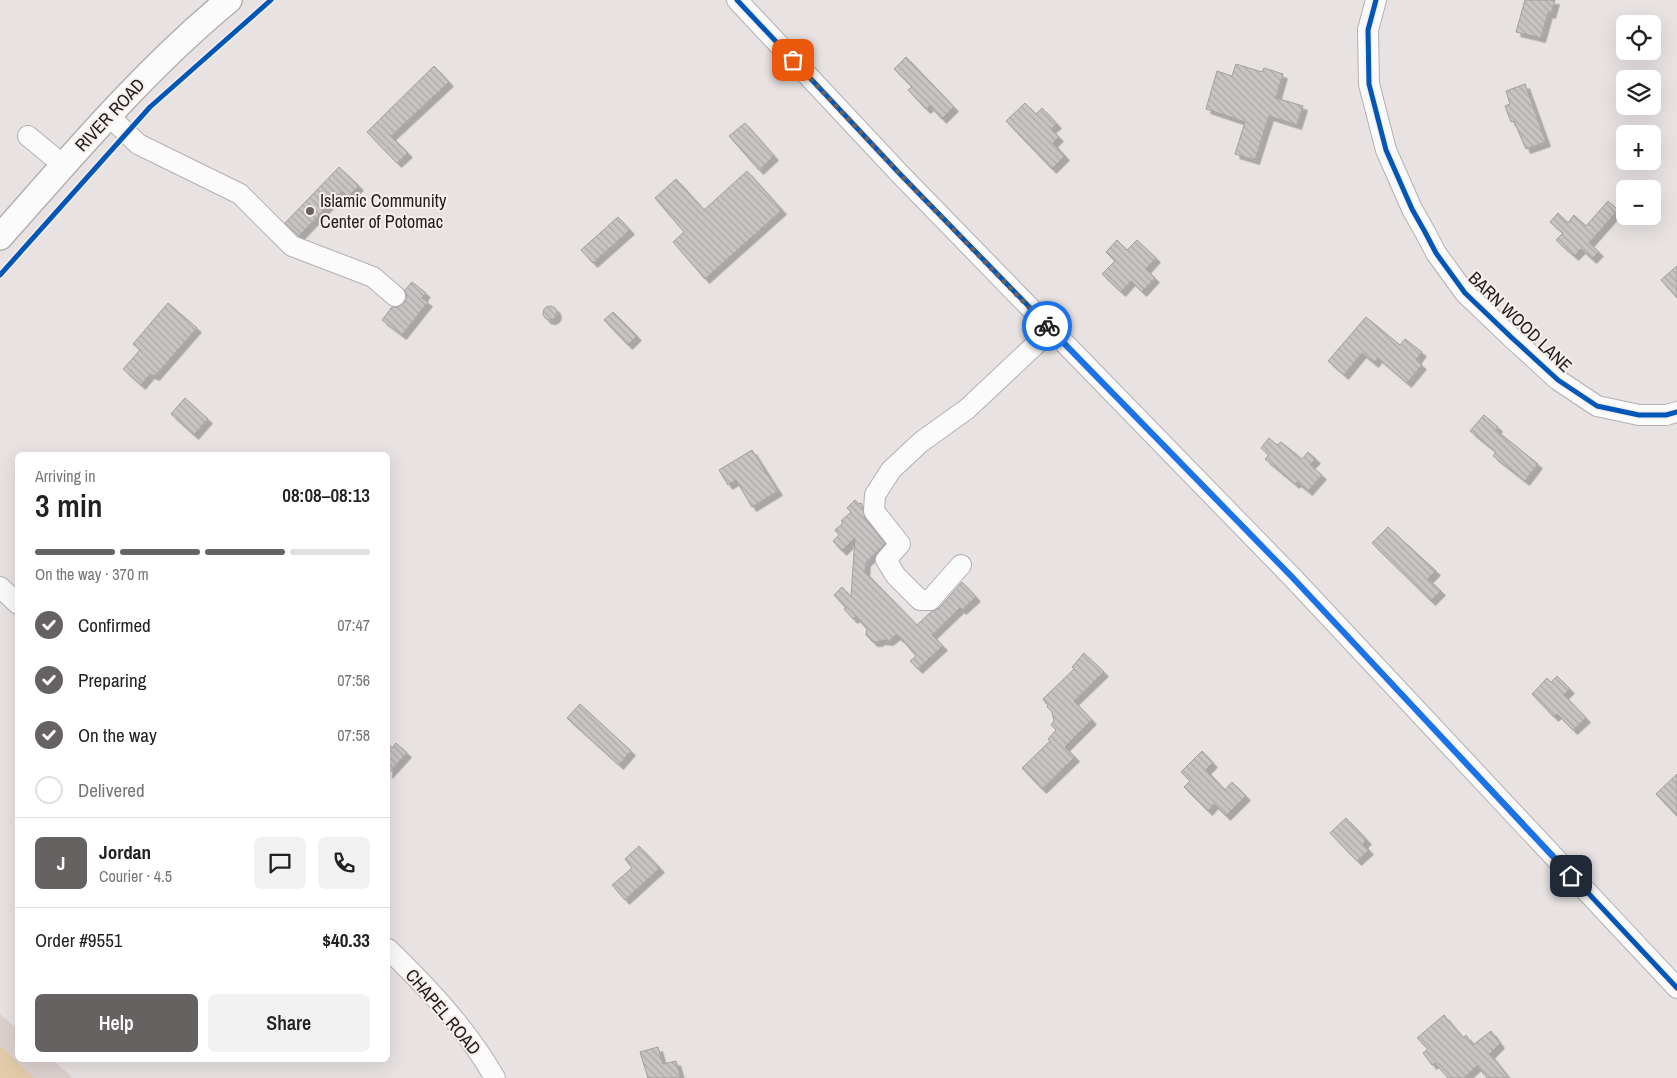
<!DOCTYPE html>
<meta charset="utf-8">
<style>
:root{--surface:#fff;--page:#f2f2f2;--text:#222;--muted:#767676;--line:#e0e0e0;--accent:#666261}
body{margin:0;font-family:"Archivo Narrow",sans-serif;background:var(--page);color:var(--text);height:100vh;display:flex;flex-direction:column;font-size:19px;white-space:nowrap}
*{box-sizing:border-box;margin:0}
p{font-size:16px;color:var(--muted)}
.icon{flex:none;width:28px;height:28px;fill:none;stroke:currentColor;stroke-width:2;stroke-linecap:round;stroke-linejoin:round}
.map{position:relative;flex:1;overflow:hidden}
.drawer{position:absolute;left:15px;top:452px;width:375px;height:610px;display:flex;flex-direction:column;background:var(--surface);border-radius:8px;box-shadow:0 5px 20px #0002}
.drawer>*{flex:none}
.tools{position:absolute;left:1616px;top:15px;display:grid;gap:10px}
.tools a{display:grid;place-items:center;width:45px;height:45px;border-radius:8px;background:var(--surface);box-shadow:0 5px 20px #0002;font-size:25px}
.pin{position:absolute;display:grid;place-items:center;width:42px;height:42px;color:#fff;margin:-21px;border-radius:10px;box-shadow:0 2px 8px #0006}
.courier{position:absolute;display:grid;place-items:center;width:50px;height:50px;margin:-25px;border:4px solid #1a73e8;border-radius:50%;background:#fff;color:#222;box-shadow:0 1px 6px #0007}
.overview em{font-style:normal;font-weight:600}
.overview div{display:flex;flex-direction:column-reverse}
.overview{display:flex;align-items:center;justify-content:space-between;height:85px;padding:0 20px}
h1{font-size:32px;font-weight:600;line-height:38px}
.bar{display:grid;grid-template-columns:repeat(4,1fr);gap:8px 5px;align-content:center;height:60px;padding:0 20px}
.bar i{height:6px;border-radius:4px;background:var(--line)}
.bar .selected{background:var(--accent)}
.bar p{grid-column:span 4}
.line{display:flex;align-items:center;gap:12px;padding:0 20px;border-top:1px solid var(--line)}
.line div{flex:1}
.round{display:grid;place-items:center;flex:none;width:52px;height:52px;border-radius:8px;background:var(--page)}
ol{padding:0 20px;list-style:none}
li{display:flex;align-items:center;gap:15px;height:55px}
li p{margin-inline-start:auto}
li .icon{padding:5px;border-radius:50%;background:var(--accent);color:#fff;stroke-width:4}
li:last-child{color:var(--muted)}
li i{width:28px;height:28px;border:2px solid var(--line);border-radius:50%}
.cta{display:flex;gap:10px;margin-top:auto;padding:10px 20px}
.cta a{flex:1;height:58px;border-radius:8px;background:var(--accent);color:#fff;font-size:20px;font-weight:600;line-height:58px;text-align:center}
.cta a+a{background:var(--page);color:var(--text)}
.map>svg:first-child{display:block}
.built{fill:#ded2cf}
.garden{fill:#e4ccaa}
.building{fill:url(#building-back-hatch);stroke:#a19e9d;filter:url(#shadow)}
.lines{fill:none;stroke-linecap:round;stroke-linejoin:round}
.minor-casing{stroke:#b4b0af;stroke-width:22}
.major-casing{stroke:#b4b0af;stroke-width:28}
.minor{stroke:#fcfbfb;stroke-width:20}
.major{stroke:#fcfbfb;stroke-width:25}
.cycleway-casing{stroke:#f8efec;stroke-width:8}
.cycleway{stroke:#0057b8;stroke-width:5}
.done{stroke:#666261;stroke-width:5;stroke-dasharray:0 9}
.route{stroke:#1a73e8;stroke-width:6}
.poi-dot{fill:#666261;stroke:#f8efec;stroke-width:2}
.labels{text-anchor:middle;stroke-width:4;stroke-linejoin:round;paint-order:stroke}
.street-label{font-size:18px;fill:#201c1b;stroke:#f8efec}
.poi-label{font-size:18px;fill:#201c1b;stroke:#f8efec;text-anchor:start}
</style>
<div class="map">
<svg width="1677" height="1078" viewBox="0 0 1677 1078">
<defs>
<pattern id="building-back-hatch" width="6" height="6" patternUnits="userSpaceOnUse" patternTransform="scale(1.25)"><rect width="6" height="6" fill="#c8c4c4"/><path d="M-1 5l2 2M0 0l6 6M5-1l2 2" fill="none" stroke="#aca8a8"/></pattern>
<filter id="shadow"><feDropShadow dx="4.5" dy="4.5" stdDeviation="0" flood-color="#0004"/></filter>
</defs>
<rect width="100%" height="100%" fill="#e8e3e2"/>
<polygon class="built" points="0,1014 17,1029 18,1060 53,1060 73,1078 0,1078"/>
<polygon class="garden" points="0,1046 34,1078 0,1078"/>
<g class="building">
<polygon points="1525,0 1555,0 1551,14 1548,13 1541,38 1516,32"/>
<polygon points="906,57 954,107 942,119 930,106 926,109 908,90 912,87 894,69"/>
<polygon points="1236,64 1262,72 1264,68 1283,74 1276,98 1303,106 1297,125 1269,116 1255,160 1235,154 1245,122 1206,109 1217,71 1232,76"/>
<polygon points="434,66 449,82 391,136 408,153 397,163 367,132"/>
<polygon points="1525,84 1546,142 1526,149 1514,121 1511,122 1505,106 1510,104 1506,91"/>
<polygon points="1025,103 1036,114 1042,108 1057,124 1051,129 1059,137 1053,143 1065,156 1052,169 1006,121"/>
<polygon points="745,123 774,156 759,170 729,136"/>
<polygon points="339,167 359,186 348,197 342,191 299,236 285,223"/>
<polygon points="747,171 782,210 705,279 673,242 684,232 655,198 676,179 704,210"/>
<polygon points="1608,201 1618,210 1589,243 1599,252 1592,259 1581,249 1574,256 1556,240 1563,233 1550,222 1558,213 1568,223 1574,215 1586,226"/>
<polygon points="618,217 630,230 593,263 581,250"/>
<polygon points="1117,240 1127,250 1137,240 1156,258 1146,269 1155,278 1142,292 1131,281 1121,292 1102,274 1115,261 1106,252"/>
<polygon points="1677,266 1677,298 1661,280"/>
<polygon points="412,282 426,293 422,298 428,302 402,335 382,320 392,307 398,307 404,303 407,298 405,290"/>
<polygon points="168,303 197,328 155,376 150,374 141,385 123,369 140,350 133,344"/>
<circle cx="550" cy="313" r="7"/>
<polygon points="613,312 637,336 628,345 604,320"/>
<polygon points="1366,317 1400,345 1405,339 1422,352 1416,360 1422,365 1407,383 1378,358 1374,363 1362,353 1344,375 1328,361"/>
<polygon points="185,398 208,419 194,435 171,414"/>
<polygon points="1484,415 1498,427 1496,430 1538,464 1525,481 1493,456 1496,452 1470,431"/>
<polygon points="1269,438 1277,445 1281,442 1302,459 1308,452 1316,459 1310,465 1322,475 1308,491 1297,482 1295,484 1265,459 1269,455 1261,448"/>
<polygon points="752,450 778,491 752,507 736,480 728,485 719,470"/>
<polygon points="855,500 859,504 861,503 862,505 865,518 885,544 866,562 865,572 917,625 931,612 939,608 962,582 976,597 962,610 960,608 932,635 943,646 918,669 910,661 916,656 900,637 899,638 896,635 889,641 881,640 878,642 873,642 866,635 867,629 856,617 853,619 844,609 846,608 834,595 842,587 851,597 855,538 842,551 833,541 839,535 835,530 843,523 841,521 851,512 847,508"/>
<polygon points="1388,527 1436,571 1428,579 1441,591 1431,601 1372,543"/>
<polygon points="1084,653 1104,672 1074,701 1092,720 1065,747 1075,757 1042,789 1022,768 1050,741 1048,739 1056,730 1051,725 1054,721 1052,712 1047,707 1048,706 1043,699 1074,669 1072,667"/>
<polygon points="1557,676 1570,689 1564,695 1586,718 1573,730 1557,714 1554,717 1532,694 1547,678 1551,682"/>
<polygon points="580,704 631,751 619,765 567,718"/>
<polygon points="388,743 392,748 396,743 407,753 388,774"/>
<polygon points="1202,751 1213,763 1206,770 1225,790 1232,782 1246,796 1226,816 1214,804 1208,811 1184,787 1190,781 1181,772"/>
<polygon points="1677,774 1677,816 1656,794"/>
<polygon points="1346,818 1367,840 1363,844 1369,850 1357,861 1330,833"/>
<polygon points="639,846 660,868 625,900 612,885 632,868 625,859"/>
<polygon points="1444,1015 1463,1038 1466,1035 1473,1045 1491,1031 1500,1044 1490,1054 1509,1078 1487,1078 1477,1066 1464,1078 1448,1078 1435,1063 1432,1065 1423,1053 1428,1049 1417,1038"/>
<polygon points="658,1047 663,1064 676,1061 681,1078 648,1078 640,1052"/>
</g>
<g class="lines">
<g class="minor-casing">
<g id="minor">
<polyline points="737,0 900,174 1293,578 1677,988"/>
<polyline points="1376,0 1368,30 1369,84 1386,150 1412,209 1425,232 1436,253 1465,293 1511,337 1558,380 1597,406 1639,415 1666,415 1677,412"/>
<polyline points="108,115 138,144 240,194 292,246 373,277 395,296"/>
<polyline points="28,136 63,165"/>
<polyline points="961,565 930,600 920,600 896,576 886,560 900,544 874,511 875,495 891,470 921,442 967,409 1051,330"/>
<polyline points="0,587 18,604"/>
<path d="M388,949C428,988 467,1029 495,1078"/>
</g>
</g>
<g class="major-casing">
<path id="major" d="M0,237C73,155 144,70 229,0"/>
</g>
<use href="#minor" class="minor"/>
<use href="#major" class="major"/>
<g class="cycleway-casing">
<g id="cycleway">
<polyline points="737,0 900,174 1293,578 1677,988"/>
<polyline points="1376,0 1368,30 1369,84 1386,150 1412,209 1425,232 1436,253 1465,293 1511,337 1558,380 1597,406 1639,415 1666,415 1677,412"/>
<polyline points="0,275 150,107 271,0"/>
</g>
</g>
<use href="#cycleway" class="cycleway"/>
</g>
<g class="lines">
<polyline class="done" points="793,60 900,174 1047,326"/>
<polyline class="route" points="1047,326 1293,578 1571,876"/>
</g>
<circle class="poi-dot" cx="310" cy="211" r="5"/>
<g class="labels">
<g class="street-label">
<text transform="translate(110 115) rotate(-47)" y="6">RIVER ROAD</text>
<text transform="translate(1520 322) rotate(44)" y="6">BARN WOOD LANE</text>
<text transform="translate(443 1012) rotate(50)" y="6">CHAPEL ROAD</text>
</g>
<g class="poi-label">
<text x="320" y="207">Islamic Community<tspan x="320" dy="21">Center of Potomac</tspan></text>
</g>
</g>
</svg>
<div class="tools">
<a><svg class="icon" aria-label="locate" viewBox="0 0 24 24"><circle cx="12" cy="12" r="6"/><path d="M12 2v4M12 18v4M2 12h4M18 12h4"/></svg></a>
<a><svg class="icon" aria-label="layers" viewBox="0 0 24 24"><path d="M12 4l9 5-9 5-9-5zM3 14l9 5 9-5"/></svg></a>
<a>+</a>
<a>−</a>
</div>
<div class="pin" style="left:793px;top:60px;background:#ea580c"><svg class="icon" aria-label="bag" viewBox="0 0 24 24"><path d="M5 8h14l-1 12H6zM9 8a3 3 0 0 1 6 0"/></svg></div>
<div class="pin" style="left:1571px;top:876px;background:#1f2937"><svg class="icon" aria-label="home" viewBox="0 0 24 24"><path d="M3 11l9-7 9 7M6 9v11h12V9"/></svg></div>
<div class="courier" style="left:1047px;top:326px"><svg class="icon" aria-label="bike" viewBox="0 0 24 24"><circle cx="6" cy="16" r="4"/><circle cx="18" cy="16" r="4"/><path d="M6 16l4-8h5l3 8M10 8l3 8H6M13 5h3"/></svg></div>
<section class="drawer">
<div class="overview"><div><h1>3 min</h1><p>Arriving in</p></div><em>08:08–08:13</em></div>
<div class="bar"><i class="selected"></i><i class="selected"></i><i class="selected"></i><i></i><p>On the way · 370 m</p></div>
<ol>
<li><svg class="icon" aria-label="check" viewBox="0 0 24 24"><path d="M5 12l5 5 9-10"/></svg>Confirmed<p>07:47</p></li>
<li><svg class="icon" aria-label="check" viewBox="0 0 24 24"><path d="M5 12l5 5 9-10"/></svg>Preparing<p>07:56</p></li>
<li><svg class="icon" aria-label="check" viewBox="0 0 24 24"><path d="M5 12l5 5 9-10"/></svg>On the way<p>07:58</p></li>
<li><i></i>Delivered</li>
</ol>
<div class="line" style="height:90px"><b class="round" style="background:var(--accent);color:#fff">J</b><div><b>Jordan</b><p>Courier · 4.5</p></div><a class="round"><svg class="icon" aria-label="chat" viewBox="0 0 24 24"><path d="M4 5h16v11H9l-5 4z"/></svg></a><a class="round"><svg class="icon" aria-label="phone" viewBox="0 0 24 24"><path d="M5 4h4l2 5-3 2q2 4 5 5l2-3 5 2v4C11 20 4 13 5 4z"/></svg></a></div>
<div class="line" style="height:65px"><div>Order #9551</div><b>$40.33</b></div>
<div class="cta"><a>Help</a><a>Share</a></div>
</section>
</div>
